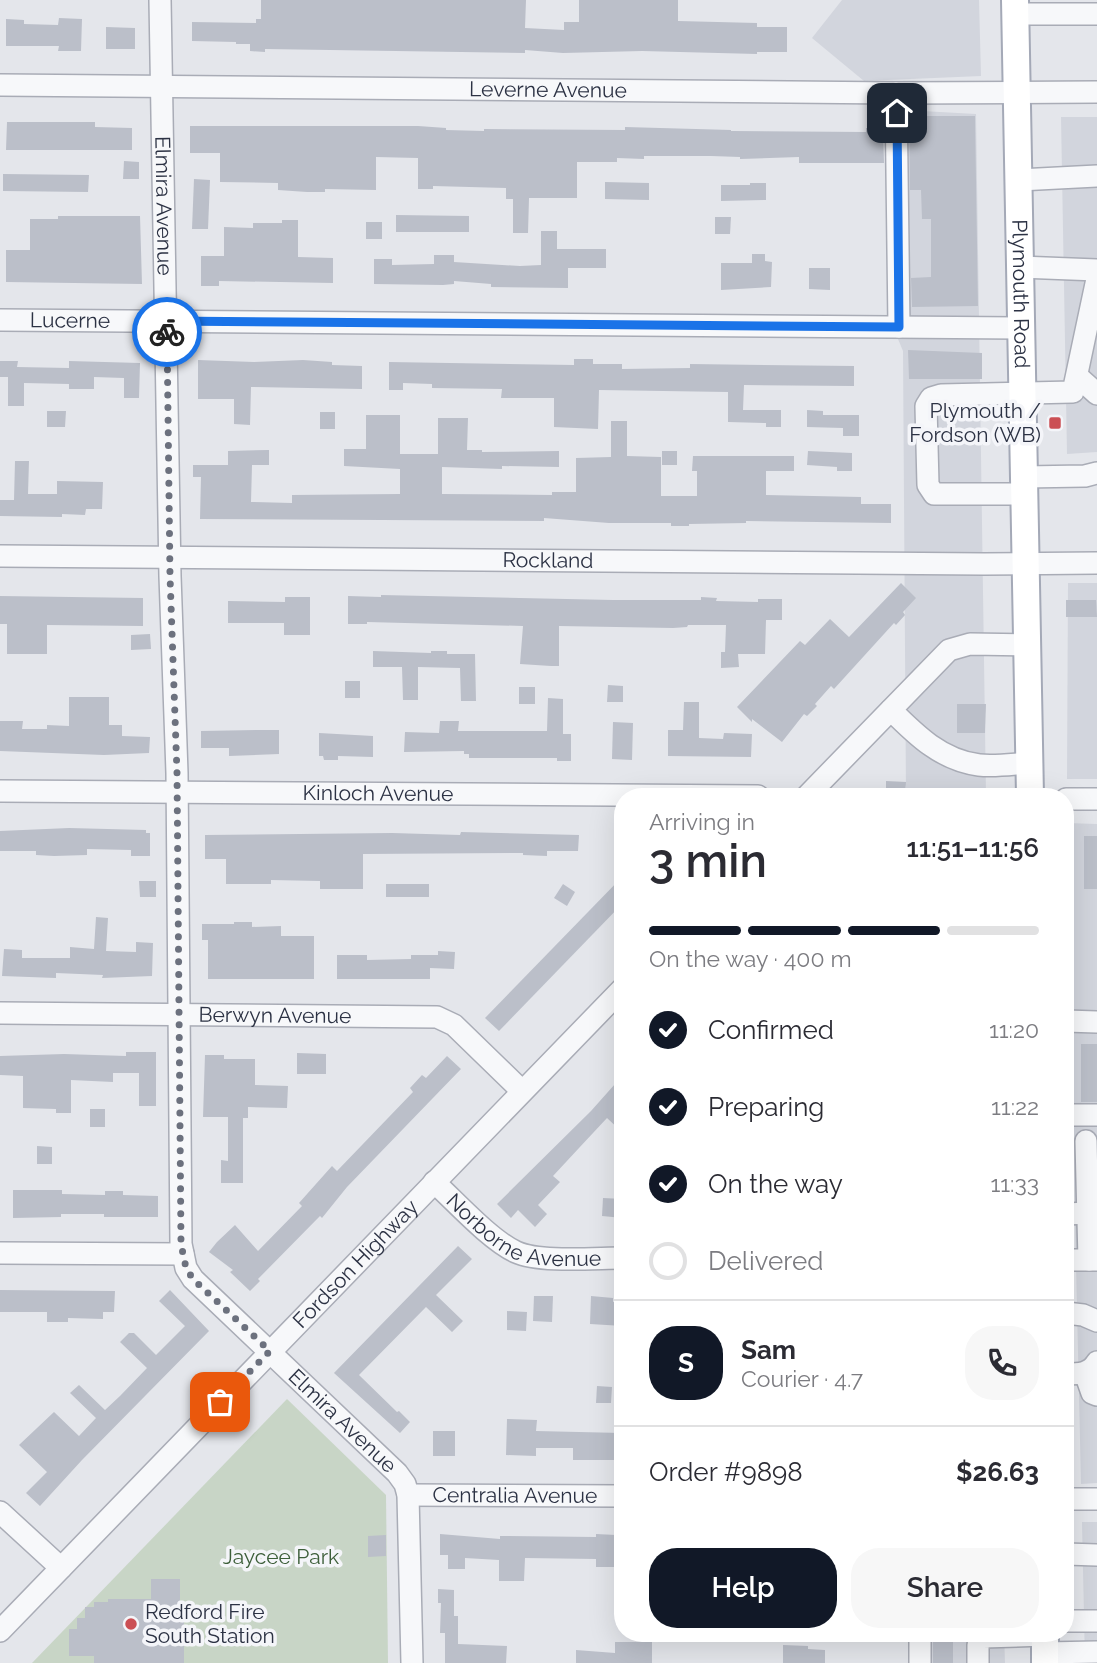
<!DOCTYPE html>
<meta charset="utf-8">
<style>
:root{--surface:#fff;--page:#f7f7f7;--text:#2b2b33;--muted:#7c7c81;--line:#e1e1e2;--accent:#111827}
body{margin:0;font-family:Raleway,sans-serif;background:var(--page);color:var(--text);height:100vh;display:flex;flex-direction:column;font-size:26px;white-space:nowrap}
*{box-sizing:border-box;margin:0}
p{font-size:23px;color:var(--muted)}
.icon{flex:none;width:38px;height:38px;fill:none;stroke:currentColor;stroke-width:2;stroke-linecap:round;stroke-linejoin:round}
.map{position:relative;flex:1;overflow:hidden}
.panel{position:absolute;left:614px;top:788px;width:460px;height:854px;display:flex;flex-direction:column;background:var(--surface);border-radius:28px;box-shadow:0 7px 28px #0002}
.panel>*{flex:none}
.pin{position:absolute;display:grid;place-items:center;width:60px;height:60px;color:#fff;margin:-30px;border-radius:14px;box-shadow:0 4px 10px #0006}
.courier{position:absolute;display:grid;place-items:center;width:70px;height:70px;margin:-35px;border:5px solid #1a73e8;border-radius:50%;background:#fff;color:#222;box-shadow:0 2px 9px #0007}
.overview em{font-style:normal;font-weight:600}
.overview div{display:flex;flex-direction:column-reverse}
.overview{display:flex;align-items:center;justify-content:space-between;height:119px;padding:0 35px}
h1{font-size:46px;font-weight:600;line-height:52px}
.bar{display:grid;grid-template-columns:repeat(4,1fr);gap:10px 7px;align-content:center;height:84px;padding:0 35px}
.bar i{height:9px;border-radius:5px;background:var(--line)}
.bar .active{background:var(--accent)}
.bar p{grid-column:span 4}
.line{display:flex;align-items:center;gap:18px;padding:0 35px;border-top:2px solid var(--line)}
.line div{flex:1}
.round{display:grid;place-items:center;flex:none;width:74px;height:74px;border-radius:28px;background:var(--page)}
ol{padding:0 35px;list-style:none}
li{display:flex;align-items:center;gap:21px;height:77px}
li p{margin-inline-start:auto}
li .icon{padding:7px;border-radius:50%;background:var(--accent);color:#fff;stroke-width:4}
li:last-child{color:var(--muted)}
li i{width:38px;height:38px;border:4px solid var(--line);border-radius:50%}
.cta{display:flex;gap:14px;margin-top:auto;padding:14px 35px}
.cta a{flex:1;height:80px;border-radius:28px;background:var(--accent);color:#fff;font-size:28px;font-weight:600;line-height:80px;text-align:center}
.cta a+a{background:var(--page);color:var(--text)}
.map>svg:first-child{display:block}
.built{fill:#d2d5dd}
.green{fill:#c8d5c6}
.building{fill:#bbbfc9}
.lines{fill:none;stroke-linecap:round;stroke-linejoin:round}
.minor-casing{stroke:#a9acb6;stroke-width:24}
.major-casing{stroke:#a4a9b7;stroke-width:30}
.minor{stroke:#f7f8fa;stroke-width:21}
.major{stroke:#fff;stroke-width:26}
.done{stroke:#6c717e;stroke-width:7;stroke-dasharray:0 12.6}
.route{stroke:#1a73e8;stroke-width:9}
.poi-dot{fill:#cb4f54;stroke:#f4f5f9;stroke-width:2.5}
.labels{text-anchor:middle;stroke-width:7;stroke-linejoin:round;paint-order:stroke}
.street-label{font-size:21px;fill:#2c3244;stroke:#f4f5f9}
.poi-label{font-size:21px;fill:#2c3244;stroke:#f4f5f9;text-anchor:end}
.park-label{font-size:21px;fill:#3d5f3a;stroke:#f4f5f9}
</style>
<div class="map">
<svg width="1097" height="1663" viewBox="0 0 1097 1663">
<rect width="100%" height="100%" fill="#e4e6eb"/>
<g class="built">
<polygon points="842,0 979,0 981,76 864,81 812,38"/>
<polygon points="886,109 976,114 986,796 906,796 903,351 888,315"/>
<polygon points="1061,117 1097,117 1097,452 1067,454"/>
<polygon points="1068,583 1097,583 1097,779 1067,779"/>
<polygon points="1066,823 1097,824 1097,1483 1081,1484"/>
<polygon points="1082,1522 1097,1522 1097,1663 1085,1663"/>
<polygon points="913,1633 1004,1633 1005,1663 913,1663"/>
</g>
<polygon class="green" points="287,1399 386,1495 388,1663 32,1663"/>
<g class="building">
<polygon points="261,0 526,0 525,28 564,30 564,22 579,22 579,0 678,0 678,21 757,23 757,27 787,27 787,52 757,52 757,54 642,51 563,53 525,50 525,53 265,49 265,52 250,51 250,44 236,44 236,42 192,41 192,22 256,23 256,19 261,19"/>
<polygon points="59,18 82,19 81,51 58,51 59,46 6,46 6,19 24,20 24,24 58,25"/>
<polygon points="106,27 135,28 135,49 106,49"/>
<polygon points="909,116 975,116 978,306 912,307 911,278 931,277 931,219 922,219 921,190 910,190"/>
<polygon points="7,122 95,122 95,127 132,128 132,150 6,150"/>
<polygon points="190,126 418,126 446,128 446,130 484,131 484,129 625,130 625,127 731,130 731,131 866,132 866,128 883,128 884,163 799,163 799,157 740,159 740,157 711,156 644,156 644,159 617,158 617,162 577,162 577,198 529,198 528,233 513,233 513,199 506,199 506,188 433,186 433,189 418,189 418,158 376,157 376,190 325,189 325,192 307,192 278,190 278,183 220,182 220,153 190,153"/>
<polygon points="124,161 139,162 139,179 123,179"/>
<polygon points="3,174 89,175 88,192 3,191"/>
<polygon points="194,179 210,180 208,229 192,229"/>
<polygon points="605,182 649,183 649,200 605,199"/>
<polygon points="750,183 766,183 766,200 721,201 721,185 750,185"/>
<polygon points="396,215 469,216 469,232 396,232"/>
<polygon points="58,216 140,216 142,284 6,282 6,250 30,250 30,219 58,219"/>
<polygon points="715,217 731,217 730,234 715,234"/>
<polygon points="282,220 298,220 298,257 333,258 333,283 219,281 219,286 201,286 201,256 224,256 224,227 253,228 253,223 282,223"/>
<rect x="366" y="222" width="16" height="17"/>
<polygon points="541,231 557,231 557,249 606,249 606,268 568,268 568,288 491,287 491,284 454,281 454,284 443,285 374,284 374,259 392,259 392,265 434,264 434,255 454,255 454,262 520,266 541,265"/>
<polygon points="752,254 765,254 765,261 772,262 771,287 721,290 721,263 752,263"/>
<polygon points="809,268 830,268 830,290 809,289"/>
<polygon points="908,350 982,353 982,379 909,379"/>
<polygon points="574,359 593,359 593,364 622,364 622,369 690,368 690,364 854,366 854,386 744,385 743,410 781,410 781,427 766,427 766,423 728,422 728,392 599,390 598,429 554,427 554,398 501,398 502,389 432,388 432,384 403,383 403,390 389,390 389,362 574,365"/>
<polygon points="198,360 254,362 303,360 332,362 332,365 362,366 362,389 251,387 250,425 234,424 234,399 198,399"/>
<polygon points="0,361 18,361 17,367 69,368 69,361 140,363 139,398 124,398 124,378 94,377 94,389 69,389 69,384 24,383 24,406 8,406 8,377 0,377"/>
<polygon points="807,410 823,411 823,415 859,415 859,436 843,436 843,428 807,427"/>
<polygon points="47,411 66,411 65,427 47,427"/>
<rect x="320" y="412" width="15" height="17"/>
<polygon points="366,415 400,415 400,454 438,454 438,418 468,418 467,450 482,450 482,452 559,451 559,467 502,466 502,469 442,467 442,494 552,495 552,492 576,492 576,458 611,457 611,421 627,421 627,456 661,457 661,496 697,496 697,471 692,471 693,456 794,456 794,471 766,471 766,495 861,497 861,504 891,504 891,523 746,521 746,523 689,524 689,526 671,526 671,523 609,523 544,518 544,521 200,519 201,477 193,477 193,465 228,465 228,451 269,450 269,465 252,465 251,502 292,503 292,495 400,494 400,469 344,466 344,449 366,449"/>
<rect x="662" y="451" width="15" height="14"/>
<polygon points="808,451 852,453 852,471 837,471 837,467 807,465"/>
<polygon points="15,461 29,461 28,494 57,494 57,481 103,482 102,509 86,509 85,515 62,514 62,517 0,516 0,500 14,500"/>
<polygon points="901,583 916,598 903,612 905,615 896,625 894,623 834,689 831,686 815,704 817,706 807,716 804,714 782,742 752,719 752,722 737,707 800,641 805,645 830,619 849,637"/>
<polygon points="381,595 613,600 701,600 701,597 717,598 716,601 758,602 758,599 782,599 782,620 766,620 765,654 738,654 739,667 721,668 721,652 725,652 726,625 688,625 687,627 673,628 559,626 559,666 551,666 520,664 523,626 367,622 367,624 348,624 348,596 381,597"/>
<polygon points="0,596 143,598 143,626 47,625 47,654 7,654 7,624 0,624"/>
<polygon points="285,597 310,597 310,635 284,635 284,623 228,623 228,601 285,602"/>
<polygon points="1066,600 1096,600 1097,617 1066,617"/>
<polygon points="150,634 151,649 131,650 131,635"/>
<polygon points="373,651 431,653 431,651 447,651 447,654 475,654 476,701 461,701 460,668 418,667 418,700 403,700 402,667 373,667"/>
<rect x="345" y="681" width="15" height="17"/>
<polygon points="608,685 623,686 623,702 607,702"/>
<rect x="519" y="687" width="16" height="17"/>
<polygon points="69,697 109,697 109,725 122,725 122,736 150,737 149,753 104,755 0,751 0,721 23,721 22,729 47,729 47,725 69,726"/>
<polygon points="548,698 563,699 563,734 571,734 571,761 557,761 557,758 469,758 469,754 464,754 464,751 404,752 405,732 439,733 440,721 459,721 458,731 547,731"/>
<polygon points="684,702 699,702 699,738 723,739 724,733 752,734 751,757 668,756 668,730 683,730"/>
<polygon points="957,704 986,704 985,733 957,733"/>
<polygon points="613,722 633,723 632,760 612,759"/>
<polygon points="260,730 279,730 279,754 229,756 229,748 201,748 201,731"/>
<polygon points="319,733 373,736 373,757 338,756 338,760 324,760 323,756 319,756"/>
<polygon points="886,781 906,782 905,796 886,796"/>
<polygon points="69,828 146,830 146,833 150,833 150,856 131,856 131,850 87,849 87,855 54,856 36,855 36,851 0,851 0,831"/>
<polygon points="461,832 579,835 578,851 547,851 547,856 523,855 523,853 363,854 363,889 320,889 320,881 271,880 271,884 226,884 226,859 205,859 205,835 392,833 460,835"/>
<rect x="1084" y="836" width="13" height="53"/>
<polygon points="623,876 623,903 499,1031 485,1018"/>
<polygon points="139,881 156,881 156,897 140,897"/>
<rect x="386" y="884" width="43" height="13"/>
<polygon points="563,884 575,892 567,906 554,898"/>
<polygon points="96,917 108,918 106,951 136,952 136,942 153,943 152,976 102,978 103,975 56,973 56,978 2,976 4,949 22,950 22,958 70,958 70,947 94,949"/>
<polygon points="234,922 252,922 252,927 281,926 281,936 314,936 314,979 208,979 208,940 202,940 202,924 234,924"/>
<polygon points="438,951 455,952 454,969 430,968 430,979 337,979 337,955 367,955 367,960 411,959 411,955 438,955"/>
<rect x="1081" y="1044" width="16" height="58"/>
<polygon points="126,1052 156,1052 156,1106 139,1106 139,1073 113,1073 113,1082 71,1080 71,1113 56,1113 56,1109 23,1108 23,1076 0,1075 0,1056 64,1054 126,1056"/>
<polygon points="297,1053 326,1054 326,1074 297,1074"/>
<polygon points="205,1055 224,1055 224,1059 255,1059 255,1085 288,1086 287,1108 248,1107 248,1118 243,1118 243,1183 221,1183 221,1160 228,1161 228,1117 203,1117"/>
<polygon points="447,1056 461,1069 347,1187 322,1218 320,1216 258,1279 260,1281 250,1291 230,1272 233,1270 209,1252 217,1242 235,1225 258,1251 302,1206 299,1203 332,1166 337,1171 413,1092 410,1088 422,1075 426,1078"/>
<polygon points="623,1075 623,1133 607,1118 579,1148 553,1176 560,1182 538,1205 547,1214 535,1227 518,1210 511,1218 497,1204 591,1111"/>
<rect x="90" y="1109" width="15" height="18"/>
<polygon points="37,1146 52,1147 52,1164 37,1164"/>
<polygon points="13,1190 62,1190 62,1194 105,1195 105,1191 123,1191 123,1195 158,1196 158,1217 104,1217 104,1214 61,1214 61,1217 13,1218"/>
<polygon points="603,1198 623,1199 623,1218 602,1216"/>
<polygon points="458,1246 472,1259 436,1295 463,1321 452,1332 426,1307 359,1375 397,1412 399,1411 410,1422 400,1433 334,1373"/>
<polygon points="0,1290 115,1291 114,1312 103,1312 103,1319 68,1318 68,1322 47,1322 47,1312 0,1312"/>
<polygon points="170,1290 209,1331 82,1460 40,1506 26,1493 47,1472 19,1445 54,1412 79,1436 96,1418 70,1393 79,1385 105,1410 120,1396 147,1368 120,1342 129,1333 134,1333 156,1355 185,1326 159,1301"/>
<polygon points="534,1296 553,1296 552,1322 533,1321"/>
<polygon points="591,1296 613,1298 613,1302 623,1303 623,1326 590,1324"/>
<polygon points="507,1311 527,1312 526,1331 507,1330"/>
<polygon points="597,1386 612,1387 611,1403 596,1403"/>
<polygon points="507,1419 537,1420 536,1431 622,1433 622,1460 573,1460 573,1448 536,1448 536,1456 506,1455"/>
<rect x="433" y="1431" width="22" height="25"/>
<polygon points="440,1534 500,1539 500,1536 596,1537 596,1534 616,1535 616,1567 596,1567 596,1559 525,1558 524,1581 499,1581 499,1560 465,1558 465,1569 448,1569 448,1555 440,1555"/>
<polygon points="386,1535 386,1556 368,1557 368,1536"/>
<polygon points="151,1579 180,1579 180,1619 184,1619 184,1663 94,1663 94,1656 69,1656 69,1629 77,1629 77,1618 85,1618 85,1607 94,1607 94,1602 108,1602 108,1599 151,1599"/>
<polygon points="438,1589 454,1590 454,1616 458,1616 458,1644 507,1646 506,1663 445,1663 445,1633 440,1633 441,1603 438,1603"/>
<rect x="933" y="1633" width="20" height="30"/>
<polygon points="615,1642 652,1642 652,1663 576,1663 576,1650 615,1653"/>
<polygon points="783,1645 808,1646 808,1649 825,1650 825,1663 783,1663"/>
</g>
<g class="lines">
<g class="minor-casing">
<g id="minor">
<path id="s1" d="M160,0L170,576L177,773L181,1244L186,1268L193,1279L397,1473L405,1484L408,1495L412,1663"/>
<polyline points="1015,14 1097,14"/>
<path id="s2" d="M0,85L896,93L1097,92"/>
<polyline points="896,93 899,327"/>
<polyline points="1019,180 1097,176"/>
<polyline points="1020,267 1097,270"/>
<path id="s3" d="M0,320L1022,328"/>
<polyline points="1077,376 1097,394"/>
<polyline points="1024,477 1085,476 1097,473"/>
<polyline points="1024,494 934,494 928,485 926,406 931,398 941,395 1073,392 1097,279"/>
<path id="s4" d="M0,556L984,564L1097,563"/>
<path d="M891,710C916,735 941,760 979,765C995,767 1013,764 1029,763"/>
<path id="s5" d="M0,791L758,796"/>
<polyline points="807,796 949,650 970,644 1026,645"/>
<polyline points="1066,799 1097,799"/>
<path id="s6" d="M0,1013L437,1017L454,1025L522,1091"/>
<polyline points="1066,1021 1097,1022"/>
<polyline points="1066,1115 1097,1115"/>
<polyline points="1086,1141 1089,1260"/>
<path id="s7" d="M434,1182C456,1202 490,1240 516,1252C540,1263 595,1258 623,1258"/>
<polyline points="1066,1214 1088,1213"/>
<polyline points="0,1253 183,1254"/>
<polyline points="1066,1260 1097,1260"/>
<polyline points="1066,1313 1083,1315 1097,1321"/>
<path d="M1066,1374C1079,1374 1090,1374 1097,1362"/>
<polyline points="1082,1374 1086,1376 1092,1393 1097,1395"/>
<path id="s8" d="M408,1495L623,1496"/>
<polyline points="1066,1499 1097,1499"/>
<polyline points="0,1512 61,1568"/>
<polyline points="1066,1554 1097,1555"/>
<polyline points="1066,1621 1097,1621"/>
<path id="s9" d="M0,1631L623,988"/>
<polyline points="920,1633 920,1663"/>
<polyline points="1045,1653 1097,1652"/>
<polyline points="978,1663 978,1645 983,1637 1045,1635"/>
</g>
</g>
<g class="major-casing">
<g id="major">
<path id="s10" d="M1015,0L1030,796"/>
<polyline points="1045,1633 1045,1663"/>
</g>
</g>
<use href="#minor" class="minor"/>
<use href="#major" class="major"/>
</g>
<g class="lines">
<polyline class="done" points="167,332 170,576 177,773 181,1244 186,1268 193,1279 270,1351 220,1402"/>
<polyline class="route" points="167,332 166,321 899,327 897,113"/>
</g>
<g class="poi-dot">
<rect x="1048" y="416" width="14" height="14" rx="3.5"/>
<circle cx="131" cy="1624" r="7"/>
</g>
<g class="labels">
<g class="street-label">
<text dy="7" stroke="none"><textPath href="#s2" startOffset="548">Leverne Avenue</textPath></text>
<text dy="7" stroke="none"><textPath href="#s1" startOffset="206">Elmira Avenue</textPath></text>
<text dy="7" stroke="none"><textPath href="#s10" startOffset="294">Plymouth Road</textPath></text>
<text dy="7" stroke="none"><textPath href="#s3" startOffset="70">Lucerne</textPath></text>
<text dy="7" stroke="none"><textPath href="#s4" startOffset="548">Rockland</textPath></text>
<text dy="7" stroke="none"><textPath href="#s5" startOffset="378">Kinloch Avenue</textPath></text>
<text dy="7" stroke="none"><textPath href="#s6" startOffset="275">Berwyn Avenue</textPath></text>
<text dy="7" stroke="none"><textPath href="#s7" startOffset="108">Norborne Avenue</textPath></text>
<text dy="7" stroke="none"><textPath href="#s9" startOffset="511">Fordson Highway</textPath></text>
<text dy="7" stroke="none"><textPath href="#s1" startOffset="1488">Elmira Avenue</textPath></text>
<text dy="7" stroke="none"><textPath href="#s8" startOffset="107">Centralia Avenue</textPath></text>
</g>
<g class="poi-label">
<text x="1041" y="418">Plymouth /<tspan x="1041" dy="24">Fordson (WB)</tspan></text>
<text x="145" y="1619" text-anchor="start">Redford Fire<tspan x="145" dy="24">South Station</tspan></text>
</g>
<g class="park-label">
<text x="281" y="1564">Jaycee Park</text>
</g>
</g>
</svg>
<div class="pin" style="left:220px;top:1402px;background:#ea580c"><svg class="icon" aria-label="bag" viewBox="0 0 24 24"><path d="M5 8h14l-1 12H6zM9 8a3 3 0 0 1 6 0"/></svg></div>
<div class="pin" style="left:897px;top:113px;background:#1f2937"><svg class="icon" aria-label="home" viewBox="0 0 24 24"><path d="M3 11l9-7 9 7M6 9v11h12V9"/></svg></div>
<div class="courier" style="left:167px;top:332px"><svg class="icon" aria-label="bike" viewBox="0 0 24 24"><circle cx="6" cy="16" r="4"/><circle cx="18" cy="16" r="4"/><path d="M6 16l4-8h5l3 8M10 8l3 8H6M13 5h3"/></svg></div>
<section class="panel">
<div class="overview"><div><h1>3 min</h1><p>Arriving in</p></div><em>11:51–11:56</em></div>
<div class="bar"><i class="active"></i><i class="active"></i><i class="active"></i><i></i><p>On the way · 400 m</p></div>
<ol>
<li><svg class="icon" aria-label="check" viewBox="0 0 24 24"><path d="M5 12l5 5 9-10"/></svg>Confirmed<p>11:20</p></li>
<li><svg class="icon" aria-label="check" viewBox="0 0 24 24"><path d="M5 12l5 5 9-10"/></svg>Preparing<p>11:22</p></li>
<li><svg class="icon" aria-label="check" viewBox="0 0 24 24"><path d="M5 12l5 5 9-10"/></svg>On the way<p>11:33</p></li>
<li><i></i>Delivered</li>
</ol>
<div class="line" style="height:126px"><b class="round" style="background:var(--accent);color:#fff">S</b><div><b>Sam</b><p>Courier · 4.7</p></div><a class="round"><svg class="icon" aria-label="phone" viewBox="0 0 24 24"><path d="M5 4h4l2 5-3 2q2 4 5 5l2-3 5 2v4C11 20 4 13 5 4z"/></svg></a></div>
<div class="line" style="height:91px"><div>Order #9898</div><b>$26.63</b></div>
<div class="cta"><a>Help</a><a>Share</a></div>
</section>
</div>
